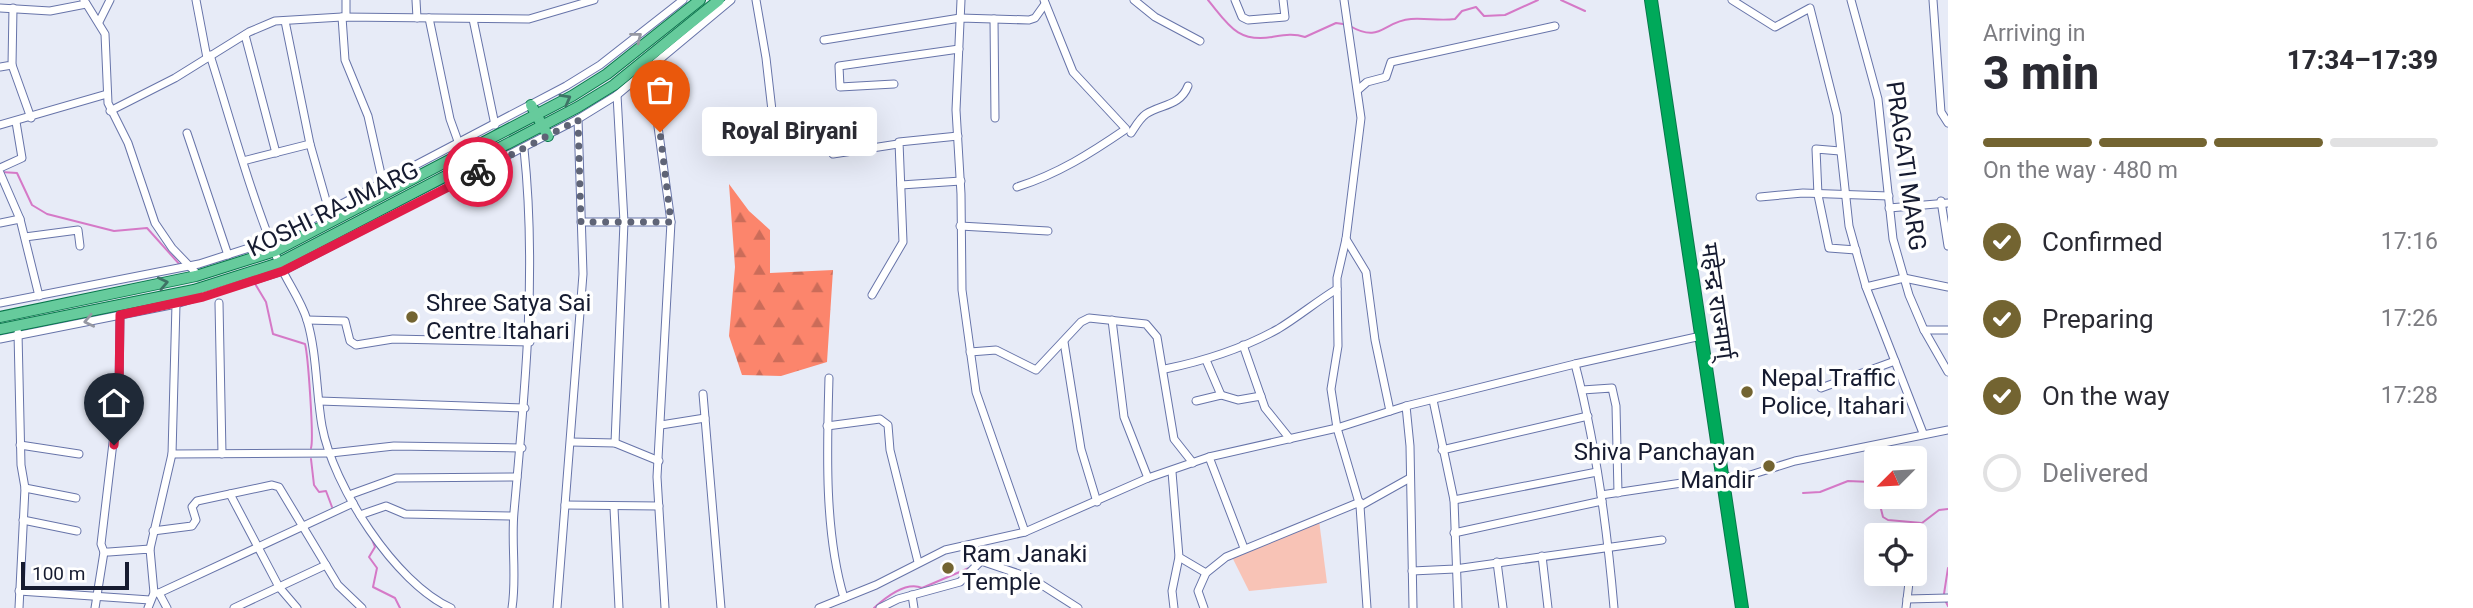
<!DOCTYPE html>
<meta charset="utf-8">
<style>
:root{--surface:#fff;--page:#f2f2f3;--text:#2b2b33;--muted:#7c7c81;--line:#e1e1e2;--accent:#736431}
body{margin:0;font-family:Roboto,"Noto Sans Devanagari",sans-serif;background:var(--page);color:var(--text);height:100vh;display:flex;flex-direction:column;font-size:26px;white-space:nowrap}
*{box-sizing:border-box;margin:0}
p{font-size:23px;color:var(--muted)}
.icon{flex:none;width:38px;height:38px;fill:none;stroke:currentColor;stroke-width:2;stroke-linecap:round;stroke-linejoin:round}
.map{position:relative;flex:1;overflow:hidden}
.details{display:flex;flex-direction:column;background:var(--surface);width:525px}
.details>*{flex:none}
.needle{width:46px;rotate:246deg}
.fabs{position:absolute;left:1864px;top:446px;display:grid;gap:14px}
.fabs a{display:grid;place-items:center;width:63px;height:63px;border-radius:7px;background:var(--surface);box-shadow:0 7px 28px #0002;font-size:35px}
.scale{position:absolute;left:21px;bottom:18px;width:108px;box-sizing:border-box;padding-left:7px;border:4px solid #161b30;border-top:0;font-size:19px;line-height:24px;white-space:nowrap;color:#161b30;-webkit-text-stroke:5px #fff;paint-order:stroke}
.pin{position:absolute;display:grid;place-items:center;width:60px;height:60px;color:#fff;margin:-72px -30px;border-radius:50% 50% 50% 0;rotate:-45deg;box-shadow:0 0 7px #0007}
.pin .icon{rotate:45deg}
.courier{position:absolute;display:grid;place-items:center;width:70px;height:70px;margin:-35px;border:5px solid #e11d48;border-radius:50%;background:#fff;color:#222;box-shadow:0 2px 9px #0007}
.bubble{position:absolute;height:49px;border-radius:7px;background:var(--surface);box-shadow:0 7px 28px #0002;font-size:23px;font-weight:800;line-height:49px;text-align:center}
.overview em{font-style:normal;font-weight:800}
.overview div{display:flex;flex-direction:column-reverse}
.overview{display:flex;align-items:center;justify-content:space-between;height:119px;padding:0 35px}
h1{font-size:46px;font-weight:800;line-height:52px}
.bar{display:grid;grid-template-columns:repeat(4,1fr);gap:10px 7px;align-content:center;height:84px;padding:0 35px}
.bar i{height:9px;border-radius:5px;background:var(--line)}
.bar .selected{background:var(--accent)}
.bar p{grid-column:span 4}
ol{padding:0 35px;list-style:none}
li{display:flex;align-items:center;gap:21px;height:77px}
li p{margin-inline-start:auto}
li .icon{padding:7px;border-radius:50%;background:var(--accent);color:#fff;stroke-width:4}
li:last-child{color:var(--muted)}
li i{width:38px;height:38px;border:4px solid var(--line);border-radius:50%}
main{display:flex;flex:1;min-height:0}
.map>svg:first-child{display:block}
.forest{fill:url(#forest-firs)}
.green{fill:#f8c3b6}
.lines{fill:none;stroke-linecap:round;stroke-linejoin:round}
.stream{stroke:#d579c7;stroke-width:2}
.street-casing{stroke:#6774a9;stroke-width:9}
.primary-casing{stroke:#08774b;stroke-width:12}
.highway-casing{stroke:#08774b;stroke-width:14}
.street{stroke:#fff;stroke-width:7}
.primary{stroke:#66cb9c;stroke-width:10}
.highway{stroke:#00a95a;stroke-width:12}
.oneway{stroke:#9698a2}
.oneway2{stroke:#3e7366}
.done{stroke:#5f6476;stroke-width:7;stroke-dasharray:0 12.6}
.route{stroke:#e11d48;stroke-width:9}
.poi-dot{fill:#736431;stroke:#fff;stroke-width:2.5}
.labels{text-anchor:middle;stroke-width:7;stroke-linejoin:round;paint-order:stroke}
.street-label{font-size:24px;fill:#161b30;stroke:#fff}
.poi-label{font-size:24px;fill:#161b30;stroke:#fff;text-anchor:start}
</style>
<main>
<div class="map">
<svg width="1948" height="608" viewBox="0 0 1948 608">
<defs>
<pattern id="forest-firs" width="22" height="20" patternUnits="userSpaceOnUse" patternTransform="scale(1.75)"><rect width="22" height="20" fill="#fc856c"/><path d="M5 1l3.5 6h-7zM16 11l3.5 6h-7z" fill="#cb6c59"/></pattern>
</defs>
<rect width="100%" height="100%" fill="#e7ebf7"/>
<polygon class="forest" points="729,184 749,211 770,230 770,273 833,270 827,362 781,376 742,375 729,336 735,267"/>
<polygon class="green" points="1319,520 1327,583 1249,591 1232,557"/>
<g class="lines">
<g class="stream">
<path d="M1208,0C1228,24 1237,43 1272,37C1284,35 1293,33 1305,37L1336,23L1343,24"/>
<polyline points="1561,0 1585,11"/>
<path d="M1350,26C1381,44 1383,21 1411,19C1426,18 1440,21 1455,19L1462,11L1476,7L1484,16L1505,15L1538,0"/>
<polyline points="1,172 17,173 32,205 47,214 114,231 147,228 181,266"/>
<path d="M254,282L266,302L273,334L305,344C308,355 314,438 311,448"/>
<polyline points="311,459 314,485 319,492 326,491 332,507"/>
<polyline points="1803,493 1820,492 1848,481 1871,482 1876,492"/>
<polyline points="1878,497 1883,517 1888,520 1922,523 1939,510 1948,509"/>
<polyline points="371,537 375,547 369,557 377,568 373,587 395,598 400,608"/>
<polyline points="1944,594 1948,568"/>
<polyline points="1945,600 1948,606"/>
<path d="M874,608C885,598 906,581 922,588L969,568"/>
</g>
<g class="street-casing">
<g id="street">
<polyline points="84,0 105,34 108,103 128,143 155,223 172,248 198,275"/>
<polyline points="196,0 207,58"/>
<polyline points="416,0 417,18"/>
<polyline points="756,0 766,58 775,137"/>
<polyline points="961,0 956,110 961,194 962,290 976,392 1025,532"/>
<polyline points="1134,0 1155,17 1200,41"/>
<polyline points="1235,0 1242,17 1248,20 1285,17 1283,0"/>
<polyline points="1344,0 1361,118 1346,239 1337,278 1338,346 1331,389 1337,428 1360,506 1367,608"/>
<polyline points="1732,0 1775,27 1810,8 1837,115 1849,226 1866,287 1923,433"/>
<polyline points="1851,0 1878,99 1893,239 1909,295 1924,330 1948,372"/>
<polyline points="1933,0 1941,112 1948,123"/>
<polyline points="0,8 50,11 86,4"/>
<polyline points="342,17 345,60 368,116 383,183"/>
<polyline points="346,17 346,0"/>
<polyline points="429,18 450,119 459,144"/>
<polyline points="473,19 495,125"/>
<polyline points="994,19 995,118"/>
<polyline points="285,21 310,144 329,211"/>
<polyline points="99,22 110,0"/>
<polyline points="245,35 276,153"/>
<polyline points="824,40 960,18 1029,20 1035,18 1045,4"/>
<path d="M210,55C232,125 251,196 279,263C287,282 301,300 307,320C317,353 316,392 322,426C333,486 395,583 451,608"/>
<polyline points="12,65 31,118"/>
<polyline points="0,67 12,65 13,8"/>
<polyline points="650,68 671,222 657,477 665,608"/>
<polyline points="894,84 840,87 839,66 959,49"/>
<polyline points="1359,89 1367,82 1386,77 1391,62 1555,26"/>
<polyline points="110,111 175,78 249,32 275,21 342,17 529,19 594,0"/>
<polyline points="0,125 107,94"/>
<polyline points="187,133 228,255"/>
<path d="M1131,133C1135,127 1140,118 1146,114C1162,104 1180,106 1188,86"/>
<polyline points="1840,151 1816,149 1818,195 1829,248 1856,250"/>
<polyline points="833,154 898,144"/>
<polyline points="243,161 310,144"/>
<polyline points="0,168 22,158 16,122"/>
<polyline points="0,173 20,219 39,296"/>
<polyline points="901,185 961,181"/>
<path d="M1017,187C1058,174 1091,153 1126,129L1073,72L1044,0"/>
<polyline points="1760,197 1803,193 1889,196"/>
<polyline points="1941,201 1948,246"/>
<polyline points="1889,208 1948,203"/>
<polyline points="581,222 671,222"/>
<polyline points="0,223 20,219"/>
<polyline points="960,226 1048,231"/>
<polyline points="25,237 78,230 80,246"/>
<polyline points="1346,239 1366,272 1375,340 1390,411"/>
<polyline points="1866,287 1904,278 1948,287"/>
<polyline points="872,295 903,242 899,142 958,136"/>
<polyline points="0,303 199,264 271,241 566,86 600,65 683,0"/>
<polyline points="219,303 222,454"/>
<polyline points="120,315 119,392 101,544 104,552 109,552 150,549 154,593 148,608"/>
<polyline points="307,320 345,321 350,341 356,345 393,339 530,342"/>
<polyline points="1112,320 1124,417 1148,478"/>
<polyline points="1924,330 1948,330"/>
<polyline points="18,333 21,465 25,488 19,608"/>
<polyline points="0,339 176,304 283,271 578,119 617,95 731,0"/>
<polyline points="1064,342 1081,449 1097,502"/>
<polyline points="1243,345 1265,408 1290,439"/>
<polyline points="970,352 996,350 1036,370 1081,322 1089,318 1146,324 1157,337 1174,439 1193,463"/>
<polyline points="1206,360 1221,395"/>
<path d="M1575,364C1596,444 1607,526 1614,608"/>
<path d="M1165,369C1204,361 1242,349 1278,329C1298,317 1317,301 1337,289"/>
<path d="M829,378C827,448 824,531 844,598"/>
<polyline points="1821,388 1895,361"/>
<polyline points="1582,390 1612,388 1616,406 1618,493"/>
<polyline points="703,394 721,608"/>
<polyline points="1433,400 1454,500 1458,608"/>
<polyline points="319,401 525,408"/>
<polyline points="1196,401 1221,395 1238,400 1261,396"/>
<polyline points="1406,406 1410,446 1413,608"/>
<polyline points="661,425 705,418"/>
<polyline points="827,426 880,419 888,425 890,450 918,562"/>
<polyline points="571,442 615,443 659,461"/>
<polyline points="615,443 624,222 617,95"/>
<polyline points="20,445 79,454"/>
<polyline points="1442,450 1588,416"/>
<polyline points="172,454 331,453 394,446 522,448"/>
<polyline points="1209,457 1244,548"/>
<polyline points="1172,472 1179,557 1206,573"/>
<polyline points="25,488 76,498"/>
<polyline points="230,494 279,587 297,608"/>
<polyline points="349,495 396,478 517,477"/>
<polyline points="1601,495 1722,477 1747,476 1795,461 1948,430"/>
<polyline points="1454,500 1597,472"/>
<polyline points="565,505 659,506"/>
<polyline points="1360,506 1410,478"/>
<polyline points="614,508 619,608"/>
<polyline points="360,515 386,506 405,514 513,516"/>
<polyline points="23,520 77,531"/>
<polyline points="153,531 192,526 196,520 192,507 197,501 272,485 279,487 338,585 362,608"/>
<polyline points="1454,533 1602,501"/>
<polyline points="973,545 981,561 1031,578 1078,608"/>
<polyline points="150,549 172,454 176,304"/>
<polyline points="1542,556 1548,608"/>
<polyline points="1497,562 1503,608"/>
<polyline points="1412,571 1455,569 1662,540"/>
<polyline points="19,591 150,600"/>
<polyline points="154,593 159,593 353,503"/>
<polyline points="159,593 167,608"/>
<polyline points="912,595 914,608"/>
<polyline points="1907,599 1948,598"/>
<polyline points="95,608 104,552"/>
<polyline points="234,608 326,565"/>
<path d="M512,608C517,576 511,545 514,512C525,390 537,272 524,149"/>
<polyline points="557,608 583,274 578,119"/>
<polyline points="819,608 876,585 945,550 1025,532 1148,478 1209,457 1337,428 1406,406 1575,364 1701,336"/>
<polyline points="880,608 898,599 960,582 981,561"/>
<polyline points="1174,608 1172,591 1179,557"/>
<polyline points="1204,608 1198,591 1206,573 1226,557 1360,502"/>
<polyline points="1906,608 1910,574"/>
</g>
</g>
<g class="primary-casing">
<g id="primary">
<polyline points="531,105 548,136"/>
<polyline points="0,317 196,276 275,251 572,96 607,74 700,0"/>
<polyline points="0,329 194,290 279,263 578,107 614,85 719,0"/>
</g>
</g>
<g class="highway-casing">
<polyline id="highway" points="1651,0 1742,608"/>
</g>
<use href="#street" class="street"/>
<use href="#primary" class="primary"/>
<use href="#highway" class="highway"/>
</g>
<defs><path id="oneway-chevron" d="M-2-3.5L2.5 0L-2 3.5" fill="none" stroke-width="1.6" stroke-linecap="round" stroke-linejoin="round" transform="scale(1.75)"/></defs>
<g class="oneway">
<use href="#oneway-chevron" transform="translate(637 37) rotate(-38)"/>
<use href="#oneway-chevron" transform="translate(89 321) rotate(168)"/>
</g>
<g class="oneway2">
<use href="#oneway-chevron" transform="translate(566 99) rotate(-29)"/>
<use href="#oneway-chevron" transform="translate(163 283) rotate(-12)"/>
</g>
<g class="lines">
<polyline class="done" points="478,172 578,120 581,222 671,222 660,132"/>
<polyline class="route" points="114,445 119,392 120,315 203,297 283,271 478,172"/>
</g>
<g class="poi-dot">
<circle cx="412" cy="317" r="7"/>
<circle cx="1747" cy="392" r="7"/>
<circle cx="1769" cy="466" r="7"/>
<circle cx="948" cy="568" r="7"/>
</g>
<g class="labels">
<g class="street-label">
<text transform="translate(1906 166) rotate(82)" y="8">PRAGATI MARG</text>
<text transform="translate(333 209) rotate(-26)" y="8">KOSHI RAJMARG</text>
<text transform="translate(1717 301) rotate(82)" y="8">महेन्द्र राज्मार्ग्</text>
</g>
<g class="poi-label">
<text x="426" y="311">Shree Satya Sai<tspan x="426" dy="28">Centre Itahari</tspan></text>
<text x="1761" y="386">Nepal Traffic<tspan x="1761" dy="28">Police, Itahari</tspan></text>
<text x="1755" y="460" text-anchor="end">Shiva Panchayan<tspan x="1755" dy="28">Mandir</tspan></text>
<text x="962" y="562">Ram Janaki<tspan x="962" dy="28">Temple</tspan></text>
</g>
</g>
</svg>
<div class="fabs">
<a><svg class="needle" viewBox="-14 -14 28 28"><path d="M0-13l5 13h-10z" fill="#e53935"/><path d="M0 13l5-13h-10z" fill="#7c7c81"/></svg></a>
<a><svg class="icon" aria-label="locate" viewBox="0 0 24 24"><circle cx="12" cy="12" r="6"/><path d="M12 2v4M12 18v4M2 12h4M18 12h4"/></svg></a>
</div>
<div class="scale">100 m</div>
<div class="pin" style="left:660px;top:132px;background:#ea580c"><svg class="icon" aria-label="bag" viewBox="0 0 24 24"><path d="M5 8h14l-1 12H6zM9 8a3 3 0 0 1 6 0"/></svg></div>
<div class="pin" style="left:114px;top:445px;background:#1f2937"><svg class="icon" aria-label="home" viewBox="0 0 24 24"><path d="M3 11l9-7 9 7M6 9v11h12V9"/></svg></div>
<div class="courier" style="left:478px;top:172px"><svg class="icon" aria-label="bike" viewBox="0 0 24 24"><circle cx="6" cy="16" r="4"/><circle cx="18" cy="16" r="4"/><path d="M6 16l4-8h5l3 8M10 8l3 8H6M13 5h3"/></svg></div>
<div class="bubble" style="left:702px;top:107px;width:175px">Royal Biryani</div>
</div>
<section class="details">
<div class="overview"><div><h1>3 min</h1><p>Arriving in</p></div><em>17:34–17:39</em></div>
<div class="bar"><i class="selected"></i><i class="selected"></i><i class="selected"></i><i></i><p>On the way · 480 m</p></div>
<ol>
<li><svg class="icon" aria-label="check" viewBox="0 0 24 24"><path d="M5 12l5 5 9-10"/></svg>Confirmed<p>17:16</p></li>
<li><svg class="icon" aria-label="check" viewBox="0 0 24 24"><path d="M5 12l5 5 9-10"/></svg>Preparing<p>17:26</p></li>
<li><svg class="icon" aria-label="check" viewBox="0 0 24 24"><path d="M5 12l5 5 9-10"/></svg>On the way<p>17:28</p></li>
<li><i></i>Delivered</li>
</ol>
</section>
</main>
